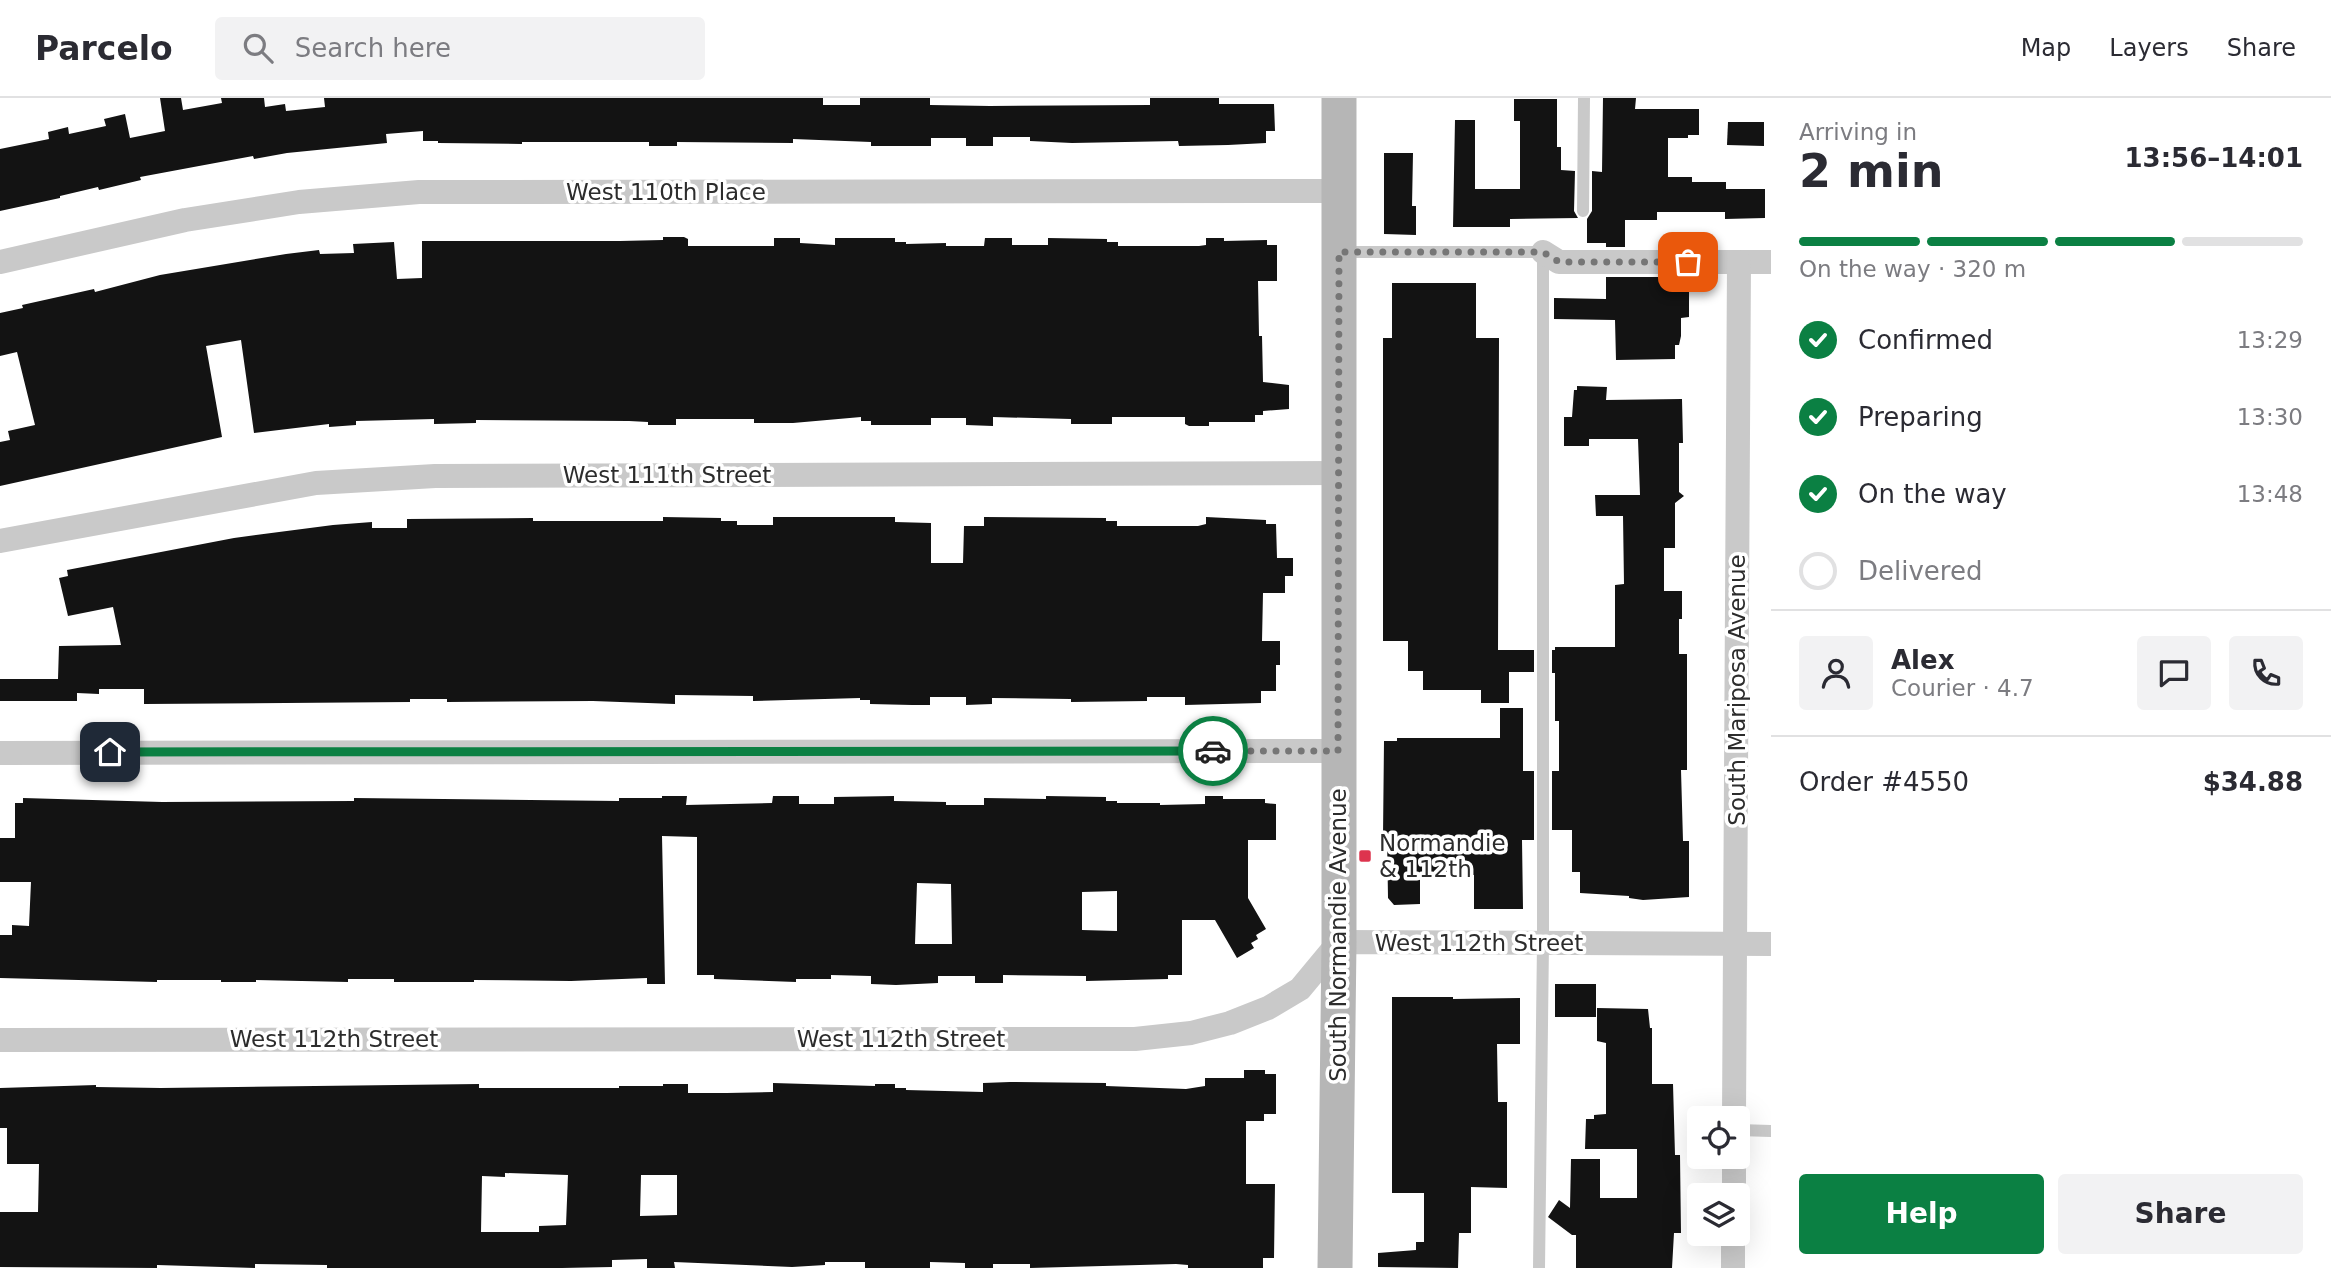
<!DOCTYPE html>
<meta charset="utf-8">
<style>
:root{--surface:#fff;--page:#f2f2f3;--text:#2b2b33;--muted:#7c7c81;--line:#e1e1e2;--accent:#0b8043}
body{margin:0;font-family:"DejaVu Sans",sans-serif;background:var(--page);color:var(--text);height:100vh;display:flex;flex-direction:column;font-size:26px;white-space:nowrap}
*{box-sizing:border-box;margin:0}
p{font-size:23px;color:var(--muted)}
.icon{flex:none;width:38px;height:38px;fill:none;stroke:currentColor;stroke-width:2;stroke-linecap:round;stroke-linejoin:round}
.map{position:relative;flex:1;overflow:hidden}
.details{display:flex;flex-direction:column;background:var(--surface);width:560px}
.details>*{flex:none}
.buttons{position:absolute;left:1687px;top:1008px;display:grid;gap:14px}
.buttons a{display:grid;place-items:center;width:63px;height:63px;border-radius:7px;background:var(--surface);box-shadow:0 7px 28px #0002;font-size:35px}
.pin{position:absolute;display:grid;place-items:center;width:60px;height:60px;color:#fff;margin:-30px;border-radius:14px;box-shadow:0 4px 10px #0006}
.courier{position:absolute;display:grid;place-items:center;width:70px;height:70px;margin:-35px;border:5px solid #0b8043;border-radius:50%;background:#fff;color:#222;box-shadow:0 2px 9px #0007}
.headline em{font-style:normal;font-weight:700}
.headline div{display:flex;flex-direction:column-reverse}
.headline{display:flex;align-items:center;justify-content:space-between;height:119px;padding:0 28px}
h1{font-size:46px;font-weight:700;line-height:52px}
.bar{display:grid;grid-template-columns:repeat(4,1fr);gap:10px 7px;align-content:center;height:84px;padding:0 28px}
.bar i{height:9px;border-radius:5px;background:var(--line)}
.bar .current{background:var(--accent)}
.bar p{grid-column:span 4}
.line{display:flex;align-items:center;gap:18px;padding:0 28px;border-top:2px solid var(--line)}
.line div{flex:1}
.round{display:grid;place-items:center;flex:none;width:74px;height:74px;border-radius:7px;background:var(--page)}
ol{padding:0 28px;list-style:none}
li{display:flex;align-items:center;gap:21px;height:77px}
li p{margin-inline-start:auto}
li .icon{padding:7px;border-radius:50%;background:var(--accent);color:#fff;stroke-width:4}
li:last-child{color:var(--muted)}
li i{width:38px;height:38px;border:4px solid var(--line);border-radius:50%}
.primary-button{display:flex;gap:14px;margin-top:auto;padding:14px 28px}
.primary-button a{flex:1;height:80px;border-radius:7px;background:var(--accent);color:#fff;font-size:28px;font-weight:700;line-height:80px;text-align:center}
.primary-button a+a{background:var(--page);color:var(--text)}
header{display:flex;align-items:center;gap:42px;box-sizing:border-box;height:98px;padding:0 35px;background:var(--surface);border-bottom:2px solid var(--line)}
header strong{font-size:33px}
nav{display:flex;gap:38px;margin-inline-start:auto;font-size:24px}
.search{width:490px;height:63px;background:var(--page);display:flex;align-items:center;gap:18px;box-sizing:border-box;padding:0 24px;border-radius:7px;color:var(--muted);font-size:26px}
main{display:flex;flex:1;min-height:0}
.map>svg:first-child{display:block}
.building{fill:#131313;fill-rule:evenodd}
.lines{fill:none;stroke-linecap:round;stroke-linejoin:round}
.lane{stroke:#c9c9c9;stroke-width:12}
.street{stroke:#c9c9c9;stroke-width:24}
.secondary{stroke:#b6b6b6;stroke-width:35}
.done{stroke:#767676;stroke-width:7;stroke-dasharray:0 12.6}
.route{stroke:#0b8043;stroke-width:9}
.poi-dot{fill:#dd344e;stroke:#fff;stroke-width:2.5}
.labels{text-anchor:middle;stroke-width:7;stroke-linejoin:round;paint-order:stroke}
.street-label{font-size:23px;fill:#2c2c2c;stroke:#fff}
.poi-label{font-size:23px;fill:#2c2c2c;stroke:#fff;text-anchor:start}
</style>
<header>
<strong>Parcelo</strong>
<div class="search"><svg class="icon" aria-label="search" viewBox="0 0 24 24"><circle cx="10" cy="10" r="6"/><path d="M15 15l6 6"/></svg>Search here</div>
<nav><a>Map</a><a>Layers</a><a>Share</a></nav>
</header>
<main>
<div class="map">
<svg width="1771" height="1170" viewBox="0 0 1771 1170">
<rect width="100%" height="100%" fill="#fff"/>
<g class="building">
<polygon points="160,0 181,0 183,12 222,5 221,0 264,0 265,9 285,6 286,13 325,9 324,0 823,0 823,7 860,7 860,0 930,0 930,7 990,8 1150,7 1150,0 1219,0 1219,6 1274,6 1275,33 1266,33 1266,45 1228,47 1179,48 1178,43 1072,45 1030,43 1030,39 993,39 993,48 966,48 966,40 931,40 931,48 871,48 871,44 793,41 793,45 677,44 677,48 649,48 649,44 522,44 522,46 438,45 438,43 423,43 423,33 386,36 387,45 287,55 254,61 253,58 199,68 140,79 141,82 99,92 98,89 60,98 60,100 0,113 0,51 49,41 48,34 68,29 69,36 106,28 104,21 125,16 130,40 165,33"/>
<polygon points="1603,0 1636,0 1635,11 1699,11 1699,37 1688,37 1688,40 1668,40 1668,79 1692,79 1692,84 1726,84 1726,91 1765,91 1765,120 1725,121 1725,114 1657,114 1657,122 1625,122 1625,149 1606,149 1606,145 1587,145 1587,121 1592,113 1592,73 1602,74"/>
<polygon points="1514,1 1557,1 1557,49 1561,49 1561,72 1575,73 1574,113 1578,120 1510,121 1510,129 1453,129 1455,22 1475,22 1475,91 1520,91 1520,23 1514,23"/>
<polygon points="1728,24 1764,24 1764,48 1727,47"/>
<polygon points="1384,55 1413,55 1412,108 1416,108 1416,137 1384,136"/>
<polygon points="663,139 684,139 688,141 688,148 774,148 774,140 800,140 800,145 835,147 835,140 895,140 895,144 906,144 906,146 946,145 946,148 984,148 985,140 1012,140 1012,147 1048,147 1048,140 1107,141 1107,144 1118,144 1118,148 1199,148 1206,147 1206,140 1224,140 1224,143 1267,142 1267,147 1277,147 1277,183 1258,183 1259,238 1262,238 1263,284 1289,287 1289,311 1263,313 1263,317 1255,317 1255,324 1209,324 1209,328 1189,328 1185,326 1185,319 1112,319 1112,326 1071,326 1071,321 993,319 993,328 966,327 966,320 931,320 931,327 871,327 871,323 861,323 861,319 793,325 754,325 754,321 676,321 676,327 648,327 648,324 629,323 476,322 476,325 434,326 434,321 356,323 356,327 329,329 329,326 254,335 241,242 206,248 222,339 0,388 0,344 10,342 8,333 35,327 17,254 0,258 0,215 23,210 22,207 94,191 95,194 160,177 286,156 319,152 320,156 354,155 353,146 394,144 397,181 422,180 422,143 620,143 663,142"/>
<polygon points="1606,179 1689,179 1689,219 1681,220 1681,238 1679,247 1675,247 1675,261 1616,262 1615,222 1554,221 1554,200 1606,201"/>
<polygon points="1392,185 1476,185 1476,240 1499,240 1498,552 1534,552 1534,574 1509,574 1509,605 1481,605 1481,592 1423,592 1423,573 1408,573 1408,543 1383,543 1383,240 1392,240"/>
<polygon points="1577,288 1607,289 1606,302 1682,301 1683,345 1679,345 1679,394 1684,398 1675,405 1675,450 1664,450 1664,493 1682,493 1682,521 1679,521 1679,556 1687,556 1687,672 1681,672 1683,743 1689,743 1689,799 1643,802 1629,800 1629,798 1580,795 1580,774 1572,774 1572,732 1552,732 1552,673 1559,673 1559,623 1555,623 1555,575 1552,575 1552,552 1555,552 1555,549 1615,549 1615,487 1624,486 1623,418 1596,418 1595,397 1640,397 1638,341 1589,341 1589,348 1564,348 1564,319 1572,319 1574,292 1577,292"/>
<polygon points="663,419 721,420 721,423 737,423 737,427 773,427 773,419 895,419 895,424 931,425 931,465 963,465 964,428 984,428 984,419 1106,420 1106,423 1117,423 1117,428 1198,428 1206,426 1206,419 1266,422 1266,426 1276,426 1277,460 1293,460 1293,478 1285,478 1285,495 1263,495 1262,543 1280,543 1280,567 1276,567 1276,593 1261,593 1261,605 1185,607 1185,599 1147,599 1147,603 1071,604 1071,601 992,600 992,606 966,607 966,599 930,599 930,607 912,607 870,606 870,602 860,602 860,600 753,603 753,598 675,597 675,606 593,603 447,604 447,601 410,601 410,604 144,606 144,591 99,591 99,596 77,595 77,603 0,603 0,581 58,581 59,548 121,547 113,509 68,518 59,480 68,478 67,472 234,440 333,427 372,424 372,430 407,430 407,421 533,420 533,423 663,423"/>
<polygon points="1500,610 1523,610 1523,673 1534,673 1534,742 1522,742 1523,811 1474,811 1474,777 1470,777 1470,774 1420,775 1420,806 1394,807 1388,800 1387,738 1383,738 1384,643 1397,643 1397,640 1500,640"/>
<path d="M662,698H687L686,707L772,705L773,698H799V706H834V699L894,698V703L946,704V707H984V700L1046,701V698L1106,699V703H1117V705H1160V707L1205,706V698H1223V701H1265V705L1276,706V742H1248V800L1266,831L1256,837L1258,841L1251,845L1254,850L1237,860L1215,822H1182V877H1168V881L1086,883V878L1003,877V885H975V878H938V885L896,887L871,886V878L831,877V881H796V884L714,881V877H697V739L662,738L665,886H647V880L571,883L474,882V884H394V881H348V884L256,882V884H221V882H157V884L0,880V837H12V827L29,828L31,784H0V740H15V705H23V700L162,704L354,703V700L619,703V700H662ZM917,785L951,786L952,846H915ZM1117,793V833L1082,832V794Z"/>
<rect x="1555" y="886" width="41" height="33"/>
<polygon points="1392,899 1453,899 1453,901 1520,900 1520,946 1497,946 1498,1004 1507,1004 1507,1090 1471,1089 1471,1135 1459,1135 1458,1170 1378,1169 1378,1155 1416,1152 1416,1144 1424,1144 1424,1095 1392,1095"/>
<polygon points="1597,910 1648,911 1650,930 1652,930 1652,986 1673,986 1675,1057 1680,1057 1681,1135 1674,1135 1672,1170 1576,1170 1576,1137 1572,1137 1548,1119 1559,1102 1570,1110 1571,1061 1600,1061 1600,1100 1637,1100 1637,1051 1585,1051 1586,1021 1594,1021 1594,1017 1606,1016 1606,945 1597,943"/>
<path d="M1244,972H1265V976H1276V1016H1264V1023H1246V1086H1275L1274,1160H1263V1170H1188V1167L1176,1166L1030,1170V1166H993V1170H965V1165L930,1164V1170H865V1164H825V1167L792,1169L674,1164L675,1170H647V1161L612,1162V1169L562,1170H327V1167L255,1166V1170L157,1167V1170L0,1169V1114H38L39,1066H7V1030H0V990L96,987V989L161,990L479,986V990H619V988H663V986H688V995H727L773,994V985L875,988V986H895V990H906V992L983,994V985L1010,984L1106,985V988L1186,991L1205,988V980H1244ZM505,1075L568,1077L566,1127L539,1128V1134H481L482,1078L505,1079ZM641,1077H677V1117L640,1118Z"/>
</g>
<g class="lines">
<g class="lane">
<polyline points="1583,113 1584,0"/>
<polyline points="1343,154 1543,154 1543,845 1539,1170"/>
<polyline points="1738,1032 1771,1033"/>
</g>
<g class="street">
<polyline points="1543,154 1559,164 1771,164"/>
<polyline points="0,164 185,122 299,104 419,94 1339,93"/>
<polyline points="0,443 316,385 435,378 1340,375"/>
<polyline points="0,655 1338,653"/>
<polyline points="0,942 1135,941 1191,935 1230,925 1268,910 1300,891 1339,844 1771,846"/>
<polyline points="1734,1020 1739,164"/>
<polyline points="1734,1097 1734,1059"/>
<polyline points="1733,1170 1733,1136"/>
</g>
<polyline class="secondary" points="1335,1170 1339,844 1339,0"/>
</g>
<g class="lines">
<polyline class="done" points="1213,653 1338,653 1339,154 1543,154 1559,164 1688,164"/>
<polyline class="route" points="110,654 1213,653"/>
</g>
<rect class="poi-dot" x="1358" y="751" width="14" height="14" rx="3.5"/>
<g class="labels">
<g class="street-label">
<text x="666" y="102">West 110th Place</text>
<text x="667" y="385">West 111th Street</text>
<text transform="translate(1737 592) rotate(-90)" y="8">South Mariposa Avenue</text>
<text transform="translate(1338 837) rotate(-90)" y="8">South Normandie Avenue</text>
<text x="1479" y="853">West 112th Street</text>
<text x="334" y="949">West 112th Street</text>
<text x="901" y="949">West 112th Street</text>
</g>
<g class="poi-label">
<text x="1379" y="753">Normandie<tspan x="1379" dy="26">&amp; 112th</tspan></text>
</g>
</g>
</svg>
<div class="buttons">
<a><svg class="icon" aria-label="locate" viewBox="0 0 24 24"><circle cx="12" cy="12" r="6"/><path d="M12 2v4M12 18v4M2 12h4M18 12h4"/></svg></a>
<a><svg class="icon" aria-label="layers" viewBox="0 0 24 24"><path d="M12 4l9 5-9 5-9-5zM3 14l9 5 9-5"/></svg></a>
</div>
<div class="pin" style="left:1688px;top:164px;background:#ea580c"><svg class="icon" aria-label="bag" viewBox="0 0 24 24"><path d="M5 8h14l-1 12H6zM9 8a3 3 0 0 1 6 0"/></svg></div>
<div class="pin" style="left:110px;top:654px;background:#1f2937"><svg class="icon" aria-label="home" viewBox="0 0 24 24"><path d="M3 11l9-7 9 7M6 9v11h12V9"/></svg></div>
<div class="courier" style="left:1213px;top:653px"><svg class="icon" aria-label="car" viewBox="0 0 24 24"><path d="M5 17H2v-5l4-1 3-4h7l3 4 3 1v5h-3M9 17h6M6 11h13"/><circle cx="7" cy="17" r="2"/><circle cx="17" cy="17" r="2"/></svg></div>
</div>
<section class="details">
<div class="headline"><div><h1>2 min</h1><p>Arriving in</p></div><em>13:56–14:01</em></div>
<div class="bar"><i class="current"></i><i class="current"></i><i class="current"></i><i></i><p>On the way · 320 m</p></div>
<ol>
<li><svg class="icon" aria-label="check" viewBox="0 0 24 24"><path d="M5 12l5 5 9-10"/></svg>Confirmed<p>13:29</p></li>
<li><svg class="icon" aria-label="check" viewBox="0 0 24 24"><path d="M5 12l5 5 9-10"/></svg>Preparing<p>13:30</p></li>
<li><svg class="icon" aria-label="check" viewBox="0 0 24 24"><path d="M5 12l5 5 9-10"/></svg>On the way<p>13:48</p></li>
<li><i></i>Delivered</li>
</ol>
<div class="line" style="height:126px"><a class="round"><svg class="icon" aria-label="person" viewBox="0 0 24 24"><circle cx="12" cy="8" r="4"/><path d="M4 21q1-7 8-7t8 7"/></svg></a><div><b>Alex</b><p>Courier · 4.7</p></div><a class="round"><svg class="icon" aria-label="chat" viewBox="0 0 24 24"><path d="M4 5h16v11H9l-5 4z"/></svg></a><a class="round"><svg class="icon" aria-label="phone" viewBox="0 0 24 24"><path d="M5 4h4l2 5-3 2q2 4 5 5l2-3 5 2v4C11 20 4 13 5 4z"/></svg></a></div>
<div class="line" style="height:91px"><div>Order #4550</div><b>$34.88</b></div>
<div class="primary-button"><a>Help</a><a>Share</a></div>
</section>
</main>
